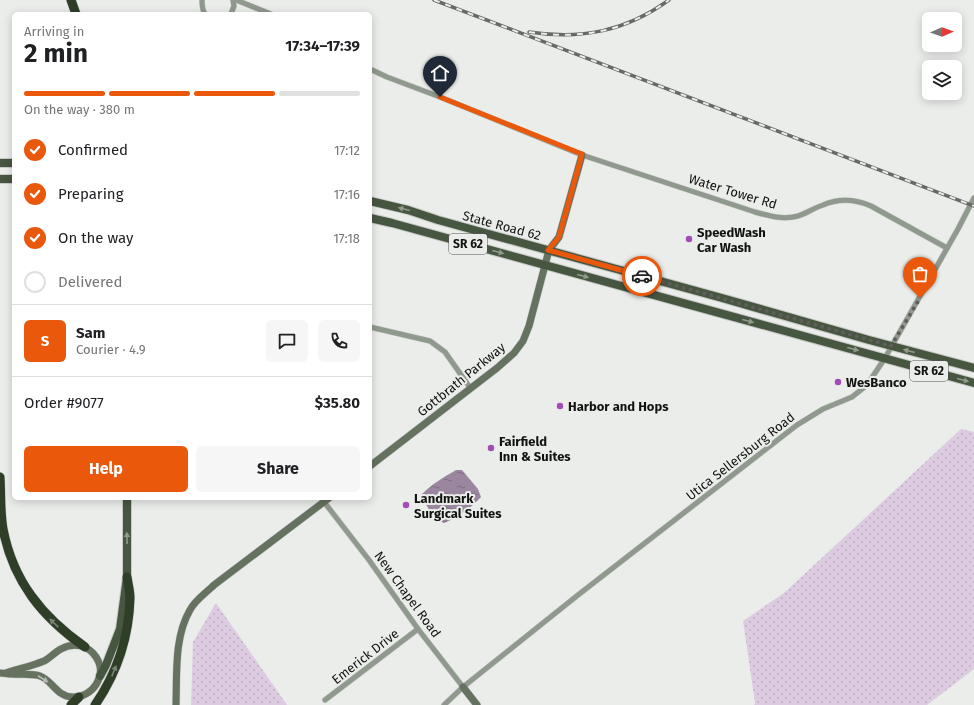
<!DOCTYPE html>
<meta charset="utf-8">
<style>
:root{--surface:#fff;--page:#f6f6f6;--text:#202124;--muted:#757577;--line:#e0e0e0;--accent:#ea580c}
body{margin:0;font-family:"Fira Sans",sans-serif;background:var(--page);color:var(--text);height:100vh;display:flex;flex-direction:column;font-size:15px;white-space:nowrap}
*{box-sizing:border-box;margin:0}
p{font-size:13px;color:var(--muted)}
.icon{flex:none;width:22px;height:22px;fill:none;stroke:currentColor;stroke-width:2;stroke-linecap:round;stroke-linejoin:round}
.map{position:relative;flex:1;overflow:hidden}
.sheet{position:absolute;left:12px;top:12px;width:360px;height:488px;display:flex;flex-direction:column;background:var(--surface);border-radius:6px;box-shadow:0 2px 10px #0003}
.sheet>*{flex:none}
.needle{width:26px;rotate:88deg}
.tools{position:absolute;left:922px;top:12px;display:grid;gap:8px}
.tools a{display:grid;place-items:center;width:40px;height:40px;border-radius:6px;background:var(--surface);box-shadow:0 2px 10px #0003;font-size:20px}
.pin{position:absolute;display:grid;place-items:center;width:34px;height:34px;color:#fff;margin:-41px -17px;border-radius:50% 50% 50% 0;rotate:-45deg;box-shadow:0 0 4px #0007}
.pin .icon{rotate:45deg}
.courier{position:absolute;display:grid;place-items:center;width:40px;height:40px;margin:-20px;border:3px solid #ea580c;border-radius:50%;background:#fff;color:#222;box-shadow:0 1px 5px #0007}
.overview em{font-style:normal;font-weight:700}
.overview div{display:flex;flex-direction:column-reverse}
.overview{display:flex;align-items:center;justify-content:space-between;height:68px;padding:0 12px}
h1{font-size:26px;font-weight:700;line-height:30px}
.bar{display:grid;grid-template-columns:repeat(4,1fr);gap:6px 4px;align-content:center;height:48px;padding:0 12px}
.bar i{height:5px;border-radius:3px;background:var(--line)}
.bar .active{background:var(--accent)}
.bar p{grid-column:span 4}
.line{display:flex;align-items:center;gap:10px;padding:0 12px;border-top:1px solid var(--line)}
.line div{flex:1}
.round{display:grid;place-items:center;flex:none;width:42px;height:42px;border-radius:6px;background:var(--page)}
ol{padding:0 12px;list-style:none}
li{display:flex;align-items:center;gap:12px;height:44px}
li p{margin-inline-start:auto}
li .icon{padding:4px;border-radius:50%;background:var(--accent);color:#fff;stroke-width:4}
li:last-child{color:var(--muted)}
li i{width:22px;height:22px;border:2px solid var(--line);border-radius:50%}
.cta{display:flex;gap:8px;margin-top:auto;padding:8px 12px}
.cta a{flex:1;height:46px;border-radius:6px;background:var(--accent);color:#fff;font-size:16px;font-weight:700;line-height:46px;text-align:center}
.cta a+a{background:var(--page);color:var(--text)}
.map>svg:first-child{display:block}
.grass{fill:url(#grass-dots)}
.water{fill:url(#water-ripples)}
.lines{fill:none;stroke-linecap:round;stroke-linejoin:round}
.street-casing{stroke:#c7cac6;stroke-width:6}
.secondary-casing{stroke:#c7cac6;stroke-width:8}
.primary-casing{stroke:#c7cac6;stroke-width:10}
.highway-casing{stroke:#c7cac6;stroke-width:10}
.street{stroke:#90998d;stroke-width:5}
.secondary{stroke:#657260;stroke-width:7}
.primary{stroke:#475641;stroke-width:8}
.highway{stroke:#2e3e27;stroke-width:9}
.rail-casing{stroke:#676966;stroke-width:3.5}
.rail{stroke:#eaede9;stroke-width:2;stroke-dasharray:6;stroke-linecap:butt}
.oneway{fill:#909a8d}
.oneway2{fill:#798475}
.oneway3{fill:#b5bcb2}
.done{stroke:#5e5f5d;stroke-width:4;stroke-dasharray:0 7.2}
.route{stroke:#ea580c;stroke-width:5}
.poi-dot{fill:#a34bb7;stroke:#eaede9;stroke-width:1.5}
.labels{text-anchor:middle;stroke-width:4;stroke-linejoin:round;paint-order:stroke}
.shield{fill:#eaede9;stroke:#535452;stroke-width:1}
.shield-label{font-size:12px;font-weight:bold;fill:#121311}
.street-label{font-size:13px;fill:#121311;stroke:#eaede9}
.poi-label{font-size:13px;font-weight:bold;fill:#121311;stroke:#eaede9;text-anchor:start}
</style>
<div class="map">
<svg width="974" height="705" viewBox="0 0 974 705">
<defs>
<pattern id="grass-dots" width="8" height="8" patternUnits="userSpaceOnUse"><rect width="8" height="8" fill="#ddcce1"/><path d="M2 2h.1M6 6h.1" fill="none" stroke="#bdaec0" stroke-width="1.8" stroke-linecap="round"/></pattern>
<pattern id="water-ripples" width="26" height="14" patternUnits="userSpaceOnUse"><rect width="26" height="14" fill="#9b86a0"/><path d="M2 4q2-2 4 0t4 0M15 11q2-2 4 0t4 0" fill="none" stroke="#7d6c81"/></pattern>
</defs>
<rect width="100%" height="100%" fill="#eaede9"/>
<g class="grass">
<polygon points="961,429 974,432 974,669 927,705 754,705 755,703 743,621 784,593"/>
<polygon points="216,603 287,705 191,705 193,642"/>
</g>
<path class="water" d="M456,470H462L478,489L481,497C471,508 458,517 444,523C435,520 423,503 422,494C432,484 444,477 456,470Z"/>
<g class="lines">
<g class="street-casing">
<g id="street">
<path d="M202,0C202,5 202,10 205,14"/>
<polyline points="236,0 271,14"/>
<polyline points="231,14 234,6 233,0"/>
<path d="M370,69L387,77L440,97L582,155L755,212C769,216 783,220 798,216C807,213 814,208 823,205C839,198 855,199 871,206L947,248"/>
<polyline points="370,327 430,341 445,352 471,389"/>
<polyline points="321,498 369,560 418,629 463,687"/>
<polyline points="325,700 418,629"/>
<polyline points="444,705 463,687 578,595 797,425 823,409 852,397 867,385 885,358 958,229 974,198"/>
</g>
</g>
<g class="secondary-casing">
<g id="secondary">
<polyline points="370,466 497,368 514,353 523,341 529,326 549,250 559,237 582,155"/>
<path d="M0,673C4,673 8,674 12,674C21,675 31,673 40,676C52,680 56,696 72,697C93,698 108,675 96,657C88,645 74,642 61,649C55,652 50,658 44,661C32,666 18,669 6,673"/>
<polyline points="463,687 477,705"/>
<path d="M176,705C177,675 174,637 190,610C195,600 206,593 214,585L329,498"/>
</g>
</g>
<g class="primary-casing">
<g id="primary">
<polyline points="0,163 14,163"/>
<polyline points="0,179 14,179"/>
<polyline points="370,201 408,210 438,220 722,298 869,340 974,368"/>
<polyline points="370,218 392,223 974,383"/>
<polyline points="100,676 106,665 120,629 127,577 127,498"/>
</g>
</g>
<g class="highway-casing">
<g id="highway">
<polyline points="71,0 76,14"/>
<path d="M0,477C1,494 0,512 3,529C13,581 42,617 85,647"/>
<polyline points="71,705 79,697"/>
<path d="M95,705C117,673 129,637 130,598C130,591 128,584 127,577"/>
</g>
</g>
<use href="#street" class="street"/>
<use href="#secondary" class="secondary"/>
<use href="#primary" class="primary"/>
<use href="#highway" class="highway"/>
<g class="rail-casing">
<g id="rail">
<polyline points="434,0 974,206"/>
<path d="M529,32C582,40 626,31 669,0"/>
</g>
</g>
<use href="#rail" class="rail"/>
</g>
<defs><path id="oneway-solid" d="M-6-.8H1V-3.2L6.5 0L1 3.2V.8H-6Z"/></defs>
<g class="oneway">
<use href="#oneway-solid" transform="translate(404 209) rotate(-166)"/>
<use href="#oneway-solid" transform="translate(498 252) rotate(15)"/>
<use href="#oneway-solid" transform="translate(583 276) rotate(15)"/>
<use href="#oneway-solid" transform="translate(748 321) rotate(15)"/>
<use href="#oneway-solid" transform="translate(853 349) rotate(15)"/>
<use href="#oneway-solid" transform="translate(909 351) rotate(-165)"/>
<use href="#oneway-solid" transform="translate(963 380) rotate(15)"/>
<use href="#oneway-solid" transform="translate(127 538) rotate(-91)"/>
</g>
<g class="oneway2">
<use href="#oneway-solid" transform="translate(54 623) rotate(-137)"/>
<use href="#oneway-solid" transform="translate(114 671) rotate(-68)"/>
</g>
<use class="oneway3" href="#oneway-solid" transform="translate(43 679) rotate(33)"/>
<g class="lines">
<polyline class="done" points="642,276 891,346 920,298"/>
<polyline class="route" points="440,97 582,154 559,237 548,250 642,276"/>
</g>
<g class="poi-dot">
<circle cx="689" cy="239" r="4"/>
<circle cx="838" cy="382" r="4"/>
<circle cx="560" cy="406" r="4"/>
<circle cx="491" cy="448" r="4"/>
<circle cx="406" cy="505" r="4"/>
</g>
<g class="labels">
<g class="shield">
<rect x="449" y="234" width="38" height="20" rx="3"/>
<rect x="910" y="361" width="38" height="20" rx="3"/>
</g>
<g class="shield-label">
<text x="468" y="248">SR 62</text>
<text x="929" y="375">SR 62</text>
</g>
<g class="street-label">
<text transform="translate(733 191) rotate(17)" y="5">Water Tower Rd</text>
<text transform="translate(502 225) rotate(15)" y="5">State Road 62</text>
<text transform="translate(461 379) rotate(-39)" y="5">Gottbrath Parkway</text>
<text transform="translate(740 456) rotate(-38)" y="5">Utica Sellersburg Road</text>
<text transform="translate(408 594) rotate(54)" y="5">New Chapel Road</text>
<text transform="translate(365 656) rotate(-38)" y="5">Emerick Drive</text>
</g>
<g class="poi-label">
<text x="697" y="237">SpeedWash<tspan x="697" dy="15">Car Wash</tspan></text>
<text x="846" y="387">WesBanco</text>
<text x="568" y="411">Harbor and Hops</text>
<text x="499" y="446">Fairfield<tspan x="499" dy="15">Inn &amp; Suites</tspan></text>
<text x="414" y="503">Landmark<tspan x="414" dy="15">Surgical Suites</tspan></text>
</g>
</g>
</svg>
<div class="tools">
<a><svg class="needle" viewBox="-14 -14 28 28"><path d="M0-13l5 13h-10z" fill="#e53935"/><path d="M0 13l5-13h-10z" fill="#757577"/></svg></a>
<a><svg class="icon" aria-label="layers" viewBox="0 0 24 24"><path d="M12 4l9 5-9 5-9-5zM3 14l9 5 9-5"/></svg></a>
</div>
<div class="pin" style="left:920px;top:298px;background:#ea580c"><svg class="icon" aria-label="bag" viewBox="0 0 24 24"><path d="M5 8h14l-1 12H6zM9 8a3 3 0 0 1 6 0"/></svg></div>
<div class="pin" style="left:440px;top:97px;background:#1f2937"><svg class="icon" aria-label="home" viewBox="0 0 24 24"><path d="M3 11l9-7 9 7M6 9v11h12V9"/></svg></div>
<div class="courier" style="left:642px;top:276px"><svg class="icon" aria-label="car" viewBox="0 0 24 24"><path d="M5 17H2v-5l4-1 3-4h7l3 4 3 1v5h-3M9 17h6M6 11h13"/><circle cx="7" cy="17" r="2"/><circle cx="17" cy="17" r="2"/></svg></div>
<section class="sheet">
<div class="overview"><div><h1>2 min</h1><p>Arriving in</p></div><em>17:34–17:39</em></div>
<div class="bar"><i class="active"></i><i class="active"></i><i class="active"></i><i></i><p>On the way · 380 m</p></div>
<ol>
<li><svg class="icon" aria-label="check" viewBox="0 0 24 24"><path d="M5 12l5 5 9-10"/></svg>Confirmed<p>17:12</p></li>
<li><svg class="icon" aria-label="check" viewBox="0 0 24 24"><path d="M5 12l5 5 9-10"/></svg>Preparing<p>17:16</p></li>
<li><svg class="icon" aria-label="check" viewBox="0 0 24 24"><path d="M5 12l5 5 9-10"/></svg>On the way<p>17:18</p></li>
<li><i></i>Delivered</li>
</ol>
<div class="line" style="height:72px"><b class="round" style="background:var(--accent);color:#fff">S</b><div><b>Sam</b><p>Courier · 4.9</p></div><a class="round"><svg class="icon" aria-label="chat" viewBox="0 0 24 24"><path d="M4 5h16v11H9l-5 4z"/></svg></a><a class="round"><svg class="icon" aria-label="phone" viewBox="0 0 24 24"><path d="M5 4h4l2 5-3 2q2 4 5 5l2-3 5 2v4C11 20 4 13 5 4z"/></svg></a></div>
<div class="line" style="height:52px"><div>Order #9077</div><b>$35.80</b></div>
<div class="cta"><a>Help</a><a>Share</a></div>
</section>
</div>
